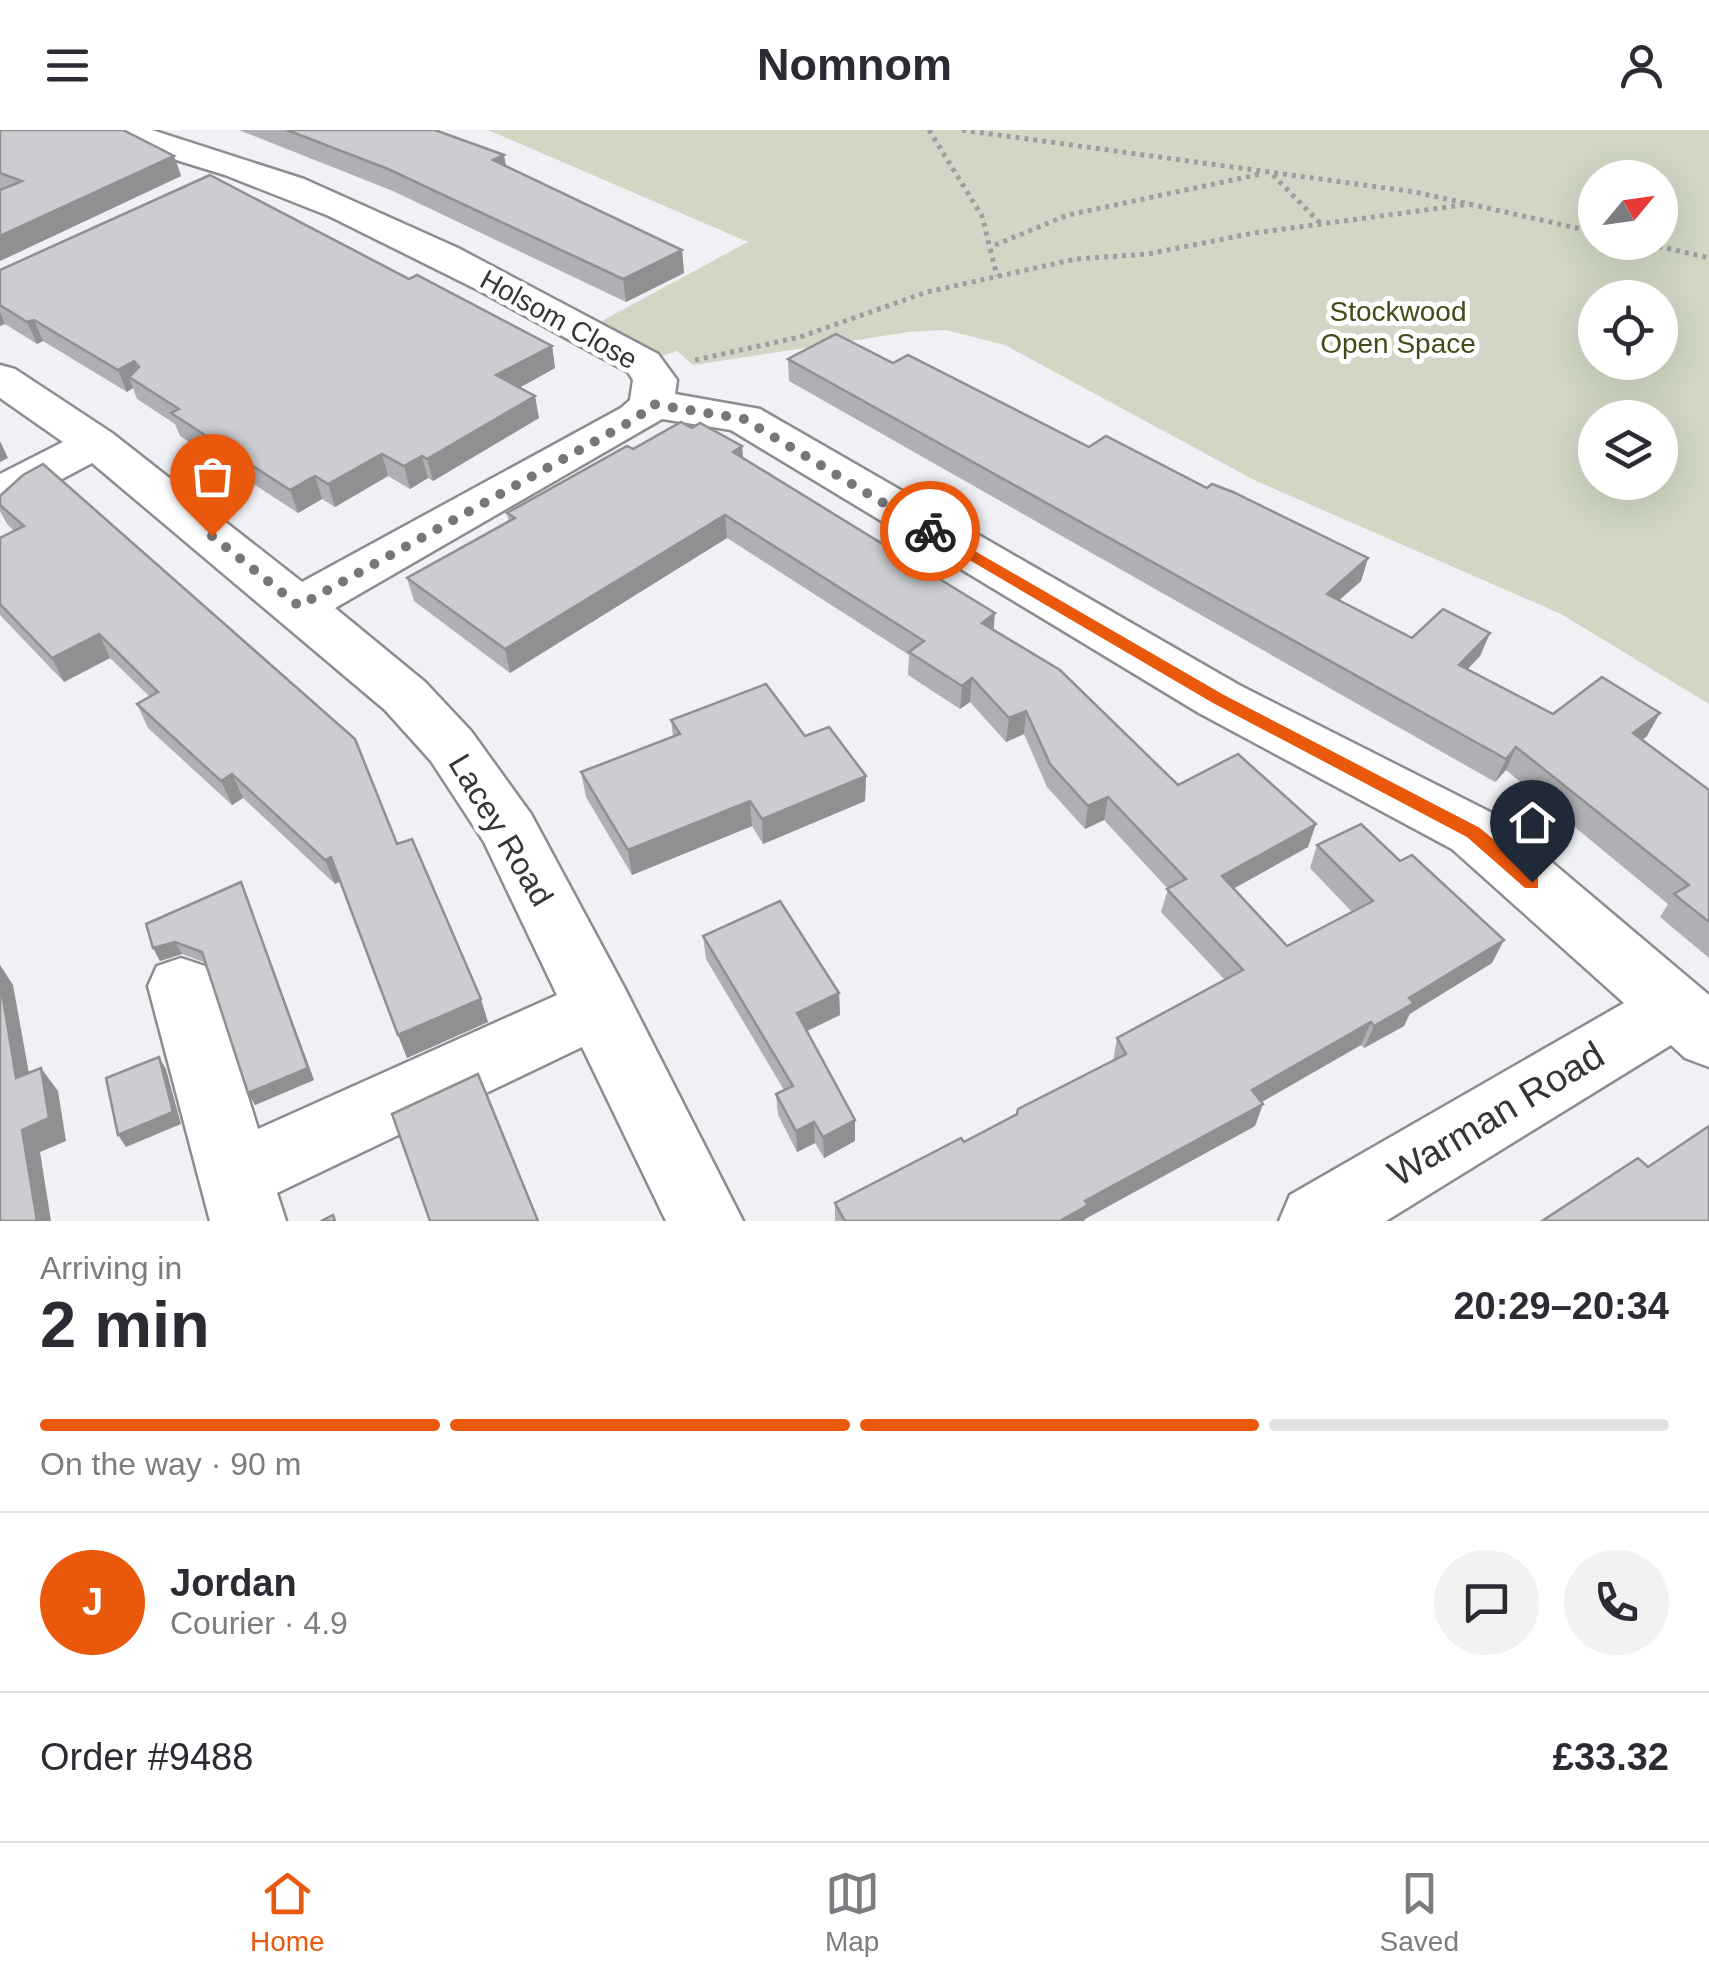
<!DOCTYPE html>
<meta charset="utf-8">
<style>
:root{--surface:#fff;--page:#f2f2f3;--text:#2b2b33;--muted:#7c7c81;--line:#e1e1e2;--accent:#ea580c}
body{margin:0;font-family:Arial,sans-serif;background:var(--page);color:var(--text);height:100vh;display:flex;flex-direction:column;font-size:38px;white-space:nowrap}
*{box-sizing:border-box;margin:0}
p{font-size:32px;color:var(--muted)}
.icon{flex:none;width:55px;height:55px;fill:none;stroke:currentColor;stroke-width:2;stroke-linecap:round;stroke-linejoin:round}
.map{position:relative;height:1091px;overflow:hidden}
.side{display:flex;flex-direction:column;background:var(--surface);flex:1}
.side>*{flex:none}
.needle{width:65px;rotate:61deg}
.buttons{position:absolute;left:1578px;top:30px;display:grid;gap:20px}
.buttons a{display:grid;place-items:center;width:100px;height:100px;border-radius:50%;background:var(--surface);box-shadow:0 10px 40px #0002;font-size:50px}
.pin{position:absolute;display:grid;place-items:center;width:85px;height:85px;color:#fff;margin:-102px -42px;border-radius:50% 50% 50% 0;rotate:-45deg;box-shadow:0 0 10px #0007}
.pin .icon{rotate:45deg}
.courier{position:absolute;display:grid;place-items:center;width:100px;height:100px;margin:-50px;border:8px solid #ea580c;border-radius:50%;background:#fff;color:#222;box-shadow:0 2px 12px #0007}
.summary em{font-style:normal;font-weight:700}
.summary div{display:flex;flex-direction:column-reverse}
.summary{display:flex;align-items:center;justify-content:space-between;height:170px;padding:0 40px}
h1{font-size:65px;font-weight:700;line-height:75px}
.bar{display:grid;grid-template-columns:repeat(4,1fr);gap:15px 10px;align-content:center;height:120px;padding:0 40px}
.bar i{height:12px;border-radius:8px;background:var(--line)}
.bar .active{background:var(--accent)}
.bar p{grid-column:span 4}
.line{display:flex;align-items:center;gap:25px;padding:0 40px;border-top:2px solid var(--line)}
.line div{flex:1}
.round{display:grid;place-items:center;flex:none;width:105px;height:105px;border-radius:52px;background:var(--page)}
header{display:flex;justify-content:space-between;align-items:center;height:130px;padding:0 40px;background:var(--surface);font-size:45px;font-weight:700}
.tabs{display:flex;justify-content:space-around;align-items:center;height:140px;border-top:2px solid var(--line);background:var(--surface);font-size:28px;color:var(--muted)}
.tabs a{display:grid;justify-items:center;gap:5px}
.tabs .active{color:var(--accent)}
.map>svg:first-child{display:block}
.green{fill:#d1d7c4;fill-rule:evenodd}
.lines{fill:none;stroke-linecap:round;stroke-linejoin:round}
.minor-casing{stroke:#8c8d91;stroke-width:5}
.path{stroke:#9d9ea1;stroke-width:5;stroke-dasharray:4 5;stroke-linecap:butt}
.minor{fill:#fff;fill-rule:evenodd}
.wall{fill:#afb0b3}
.shaded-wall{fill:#8e9092}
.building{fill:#cbcdd0;stroke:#8e9092;stroke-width:2.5}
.route{fill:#ea580c}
.done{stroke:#76777a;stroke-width:10;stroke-dasharray:0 18}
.labels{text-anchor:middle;stroke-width:10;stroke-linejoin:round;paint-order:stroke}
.far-park-label{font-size:28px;fill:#404c1a;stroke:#fff}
.far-street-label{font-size:28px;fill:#353637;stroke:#fff}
.street-label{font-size:32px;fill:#353637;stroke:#fff}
.near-street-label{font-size:38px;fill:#353637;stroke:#fff}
</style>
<header><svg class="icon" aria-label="menu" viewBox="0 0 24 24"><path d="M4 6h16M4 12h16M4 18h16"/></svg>Nomnom<svg class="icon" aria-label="person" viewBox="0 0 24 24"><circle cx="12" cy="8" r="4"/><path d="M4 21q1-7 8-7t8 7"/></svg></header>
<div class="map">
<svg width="1709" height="1091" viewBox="0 0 1709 1091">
<rect width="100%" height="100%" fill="#f0f1f5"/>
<path class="green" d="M488,0H1709V574L1561,484L1254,350L1005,215L946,200L909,202L693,235L677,221L658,227L598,193L748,112ZM1595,48H1660V112H1595ZM1595,168H1660V232H1595ZM1595,288H1660V352H1595Z"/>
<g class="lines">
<g class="minor-casing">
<polygon id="minor" points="97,0 152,0 304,49 458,118 658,224 677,250 675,264 760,279 1239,555 1496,685 1709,865 1709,937 1685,928 1671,915 1386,1091 1279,1091 1290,1065 1624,873 1452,719 1199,583 731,300 662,289 335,478 425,552 471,601 531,684 624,857 743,1091 666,1091 582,917 277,1063 286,1091 210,1091 148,856 157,836 181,828 205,836 214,856 258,999 557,865 484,712 431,631 385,580 92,333 17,373 0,378 0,344 63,312 0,268 0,235 15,239 112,303 302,452 621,278 630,270 633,250 628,242 480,161 329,86 225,45 102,7"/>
</g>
<g class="path">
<polyline points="929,0 982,86 997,146"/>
<polyline points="962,0 1415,62 1595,102"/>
<polyline points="1273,45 1320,93"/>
<polyline points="1641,112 1709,128"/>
<polyline points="995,115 1068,85 1261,44"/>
<polyline points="695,230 800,207 927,162 1076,129 1148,124 1254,103 1470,74"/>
</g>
<use href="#minor" class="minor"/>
</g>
<g class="wall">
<polygon points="0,0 174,26 181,46 0,131"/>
<polygon points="239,0 435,0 506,36 682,120 684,143 626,172 393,61"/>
<polygon points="0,140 409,149 552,216 555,238 519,258 539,288 433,351 428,348 410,359 388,346 335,377 322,369 298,383 180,306 175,294 137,269 133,258 127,262 43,211 37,214 5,194 0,196"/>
<polygon points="788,229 893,233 1089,317 1207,358 1368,428 1361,451 1339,470 1412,508 1490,503 1480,526 1467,539 1553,584 1647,606 1642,610 1709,660 1709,828 1660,787 1668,774 1506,640 1495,652 789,251"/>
<polygon points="692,298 742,316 743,328 994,500 1178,655 1308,717 1234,758 1287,816 1352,782 1310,738 1317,715 1492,833 1410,884 1404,896 1364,918 1361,915 1262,972 1255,996 1085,1089 1084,1091 835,1091 835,1073 964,1012 1113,931 1117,908 1225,850 1161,782 1168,759 1104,690 1085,699 1047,657 1024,604 1006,612 970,572 960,579 908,545 909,525 727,408 510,543 414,471 407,448 509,392 507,383 633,319"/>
<polygon points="0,366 397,714 488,892 407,928 340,751 335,754 243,668 232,675 148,598 137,574 150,567 110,528 64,552 0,485 0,408 14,401 7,394 0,381"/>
<polygon points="671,590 805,606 866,646 865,671 763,714 752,696 632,745 586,667 581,642 673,606"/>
<polygon points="241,752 314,950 255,975 206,833 182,824 160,831 153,818"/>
<polygon points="703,806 839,863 840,885 807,901 855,1011 824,1028 815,1013 797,1022 778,985 776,964 784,960 706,829"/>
</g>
<g class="shaded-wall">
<polygon points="504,25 508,47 493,30"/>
<polygon points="174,26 181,46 0,131 0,106"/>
<polygon points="682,120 684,143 626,172 623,149"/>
<polygon points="0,182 5,194 0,196"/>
<polygon points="34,190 43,211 37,214 27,192"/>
<polygon points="552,216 555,238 501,268 496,245"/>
<polygon points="134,231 143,253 129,247 133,258 127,262 118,240"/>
<polygon points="535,266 539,288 433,351 427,329"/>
<polygon points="0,311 8,328 0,332"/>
<polygon points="742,316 744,339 733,322"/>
<polygon points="382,324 388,346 335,377 328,354"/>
<polygon points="422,326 428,348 410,359 404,336"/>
<polygon points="315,346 322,369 298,383 290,360"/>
<polygon points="725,385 727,408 510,543 505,519"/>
<polygon points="1368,428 1361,451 1320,487 1327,464"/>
<polygon points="995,483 993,506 982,493"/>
<polygon points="1490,503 1480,526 1450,558 1459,535"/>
<polygon points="99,504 110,528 64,552 52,528"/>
<polygon points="972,548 970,572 960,579 962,556"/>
<polygon points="1026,581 1024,604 1006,612 1009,588"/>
<polygon points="1660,583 1647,606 1621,627 1633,603"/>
<polygon points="1516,617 1506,640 1495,652 1506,629"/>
<polygon points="232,644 243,668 232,675 221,651"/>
<polygon points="866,646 865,671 763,714 762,689"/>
<polygon points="1108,667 1104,690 1085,699 1088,676"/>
<polygon points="750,671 752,696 632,745 628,720"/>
<polygon points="1316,694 1308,717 1215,769 1222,746"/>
<polygon points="331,727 341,751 335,754 325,730"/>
<polygon points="241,752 314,950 255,975 248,963"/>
<polygon points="1504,810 1492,833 1409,884 1404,896 1364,918 1374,896 1409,868"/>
<polygon points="175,812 182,824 160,831 153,818"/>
<polygon points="0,835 13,855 34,971 16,948 0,850"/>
<polygon points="839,863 840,885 798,905 797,883"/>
<polygon points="481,869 488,892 407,928 398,905"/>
<polygon points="1371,892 1361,915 1244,982 1252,960"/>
<polygon points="159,927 166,939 181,994 126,1017 118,1005"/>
<polygon points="41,938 58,961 66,1011 40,1022 51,1091 37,1091 22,1000"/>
<polygon points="1263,974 1255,996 1085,1089 1084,1091 1060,1091 1085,1071"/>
<polygon points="855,990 855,1011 824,1028 823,1007"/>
<polygon points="814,992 815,1013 797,1022 796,1001"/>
</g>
<g class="building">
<polygon points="0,0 123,0 174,26 0,106 0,60 22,51 0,43"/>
<polygon points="287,0 435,0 504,25 493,30 682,120 623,149 388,39"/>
<polygon points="210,45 409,149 417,145 552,216 496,245 535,266 427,329 422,326 404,336 382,324 328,354 315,346 290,360 171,283 179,279 129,247 139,237 134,231 118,240 34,190 27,192 0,175 0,140"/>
<polygon points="836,204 893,233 908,225 1089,317 1106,306 1207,358 1212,354 1233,362 1368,428 1327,464 1412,508 1443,479 1490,503 1459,535 1553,584 1602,547 1660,583 1633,603 1709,660 1709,792 1674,764 1689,755 1516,617 1506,629 788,229"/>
<polygon points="681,292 692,298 700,293 742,316 733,322 995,483 982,493 1060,540 1178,655 1238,624 1316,694 1222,746 1287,816 1373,771 1317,715 1361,694 1400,731 1412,725 1504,810 1409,868 1414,873 1374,896 1371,892 1252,960 1263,974 1085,1071 1088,1075 1060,1091 845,1091 835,1073 961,1008 964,1012 1017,984 1018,979 1126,924 1117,908 1243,840 1167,759 1186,749 1108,667 1088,676 1050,634 1026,581 1009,588 972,548 962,556 909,522 924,511 725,385 505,519 407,448 515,388 507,383 627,316 633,319"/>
<polygon points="43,334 355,609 397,714 412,709 481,869 398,905 331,727 325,730 232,644 221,651 137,574 158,562 99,504 52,528 0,474 0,408 24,396 0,375 0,366 23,345"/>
<polygon points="766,554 805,606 829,597 866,646 762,689 750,671 628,720 581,642 680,604 671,590"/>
<polygon points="241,752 308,938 248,963 202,822 175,812 153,818 146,794"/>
<polygon points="780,771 839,863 797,883 855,990 823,1007 814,992 796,1001 776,964 793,956 703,806"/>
<polygon points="0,850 16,948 41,938 49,988 22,1000 37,1091 0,1091"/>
<polygon points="159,927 173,982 118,1005 106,948"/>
<polygon points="478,944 538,1091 430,1091 392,984"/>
<polygon points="1709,996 1709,1091 1542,1091 1638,1028 1648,1037"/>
<polygon points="333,1085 335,1091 321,1091"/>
</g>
<polygon class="route" points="925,398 935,398 1224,565 1480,698 1538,747 1538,758 1525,758 1467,707 1213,573 925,404"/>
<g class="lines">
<polyline class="done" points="212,406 299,476 637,288 652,274 744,289 930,401"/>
</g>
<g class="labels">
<g class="far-park-label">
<text x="1398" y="191">Stockwood<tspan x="1398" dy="32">Open Space</tspan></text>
</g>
<g class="far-street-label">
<text transform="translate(559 189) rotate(29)" y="10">Holsom Close</text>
</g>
<g class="street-label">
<text transform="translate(501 700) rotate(59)" y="11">Lacey Road</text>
</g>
<g class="near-street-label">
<text transform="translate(1496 984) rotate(-31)" y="13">Warman Road</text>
</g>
</g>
</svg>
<div class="buttons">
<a><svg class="needle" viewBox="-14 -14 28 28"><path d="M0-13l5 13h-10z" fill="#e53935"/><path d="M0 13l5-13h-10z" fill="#7c7c81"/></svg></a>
<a><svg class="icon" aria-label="locate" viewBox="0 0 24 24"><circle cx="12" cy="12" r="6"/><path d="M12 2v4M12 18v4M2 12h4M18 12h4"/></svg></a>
<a><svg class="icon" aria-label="layers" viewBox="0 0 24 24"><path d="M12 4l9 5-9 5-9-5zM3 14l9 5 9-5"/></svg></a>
</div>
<div class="pin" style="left:212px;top:406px;background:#ea580c"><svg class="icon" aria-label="bag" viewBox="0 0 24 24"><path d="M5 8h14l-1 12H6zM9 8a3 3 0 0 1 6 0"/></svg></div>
<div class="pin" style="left:1532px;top:752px;background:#1f2937"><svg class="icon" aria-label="home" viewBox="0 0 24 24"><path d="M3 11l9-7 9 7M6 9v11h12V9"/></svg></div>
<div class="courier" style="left:930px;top:401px"><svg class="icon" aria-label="bike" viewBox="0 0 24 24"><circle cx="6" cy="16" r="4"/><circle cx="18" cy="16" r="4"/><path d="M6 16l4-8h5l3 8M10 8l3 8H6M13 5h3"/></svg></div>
</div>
<section class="side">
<div class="summary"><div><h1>2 min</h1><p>Arriving in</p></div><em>20:29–20:34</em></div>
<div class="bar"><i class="active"></i><i class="active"></i><i class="active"></i><i></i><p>On the way · 90 m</p></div>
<div class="line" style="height:180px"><b class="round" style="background:var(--accent);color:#fff">J</b><div><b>Jordan</b><p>Courier · 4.9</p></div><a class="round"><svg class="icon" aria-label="chat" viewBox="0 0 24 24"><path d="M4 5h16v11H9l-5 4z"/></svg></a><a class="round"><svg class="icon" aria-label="phone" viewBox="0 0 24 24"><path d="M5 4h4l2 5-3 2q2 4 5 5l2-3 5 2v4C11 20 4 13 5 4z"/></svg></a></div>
<div class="line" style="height:130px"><div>Order #9488</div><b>£33.32</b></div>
</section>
<nav class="tabs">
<a class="active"><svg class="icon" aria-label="home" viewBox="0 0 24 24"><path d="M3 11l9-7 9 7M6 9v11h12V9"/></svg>Home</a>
<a><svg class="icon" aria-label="map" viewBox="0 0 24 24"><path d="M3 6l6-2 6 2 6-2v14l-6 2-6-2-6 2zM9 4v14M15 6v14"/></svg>Map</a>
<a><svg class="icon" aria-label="saved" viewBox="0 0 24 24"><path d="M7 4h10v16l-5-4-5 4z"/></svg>Saved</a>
</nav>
